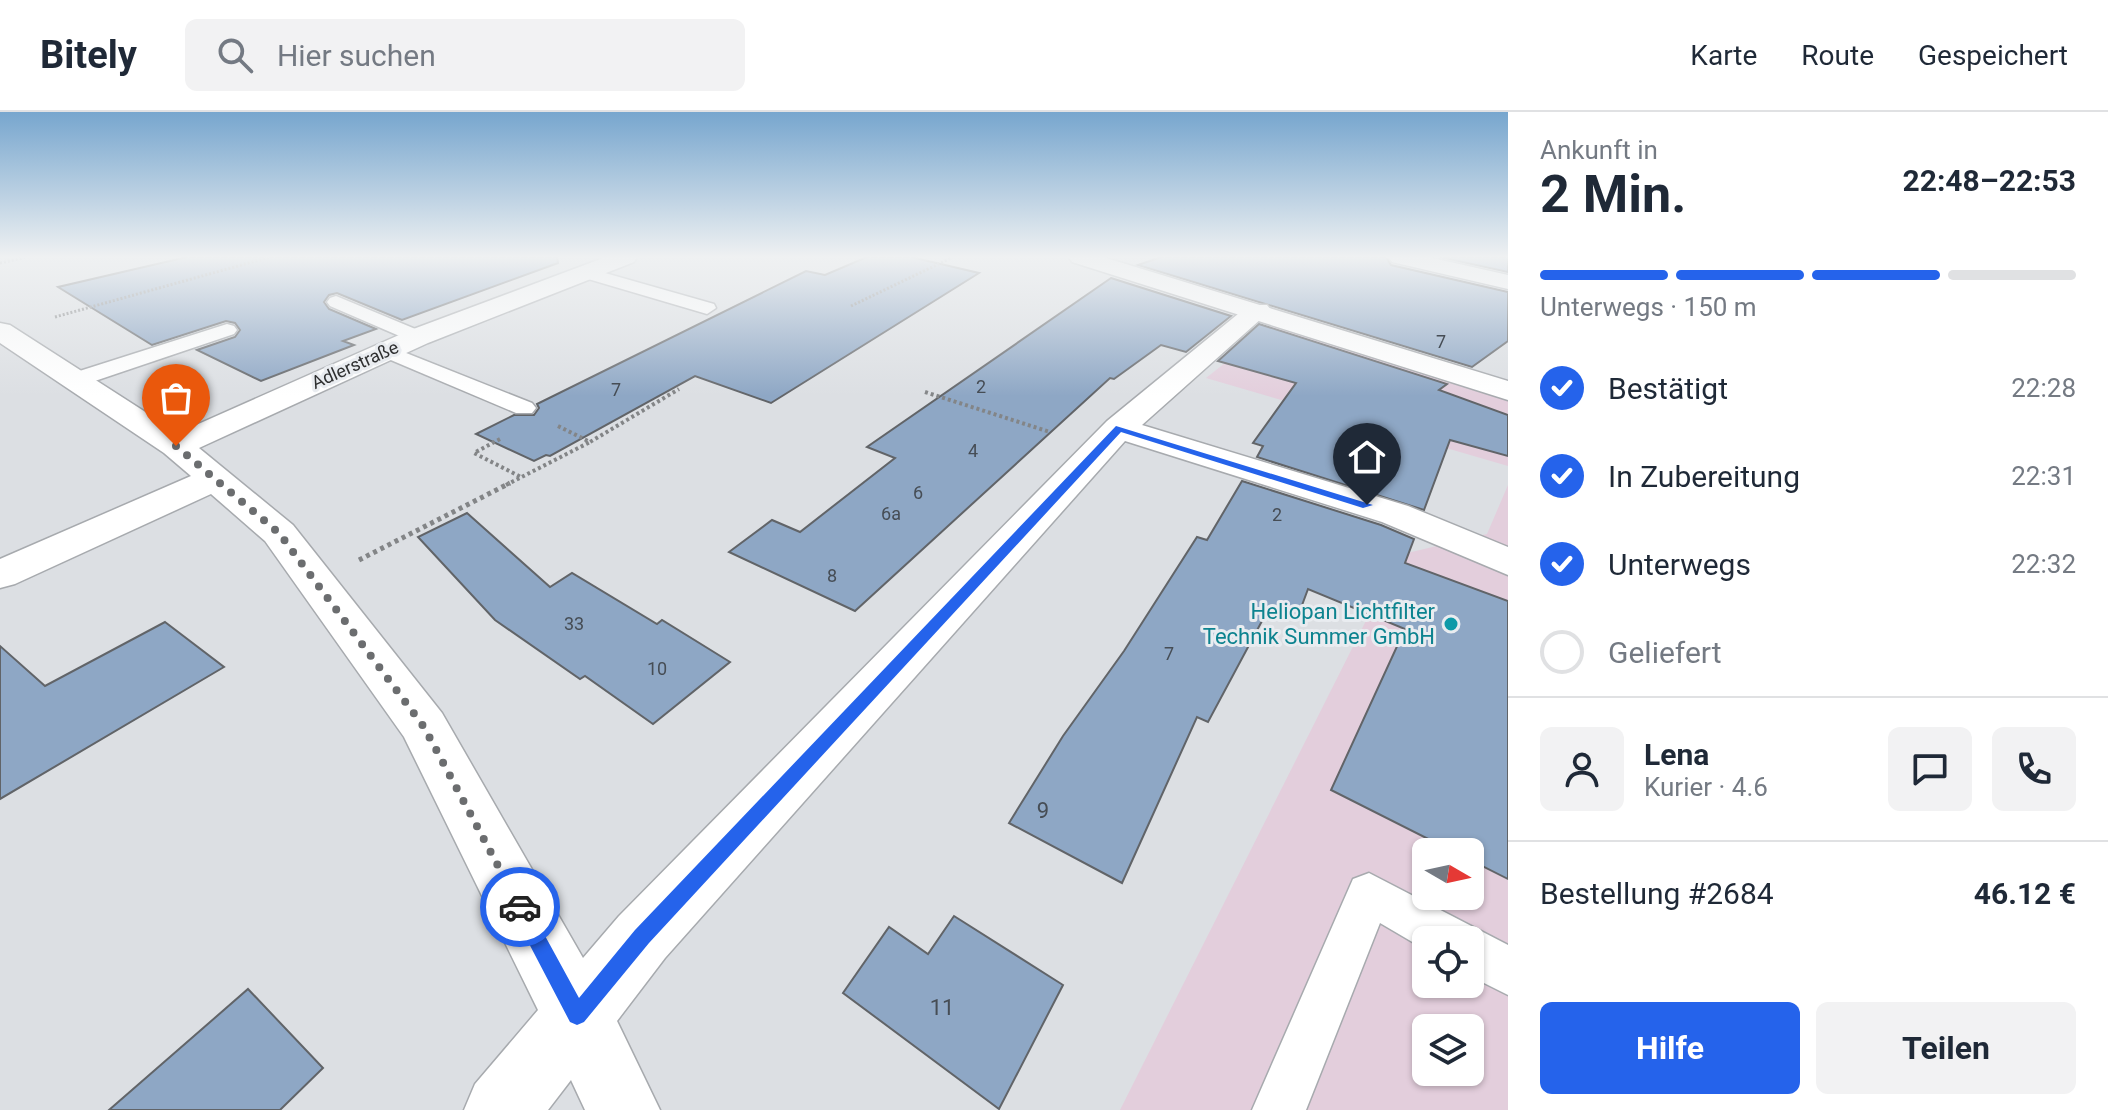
<!DOCTYPE html>
<html lang="de">
<meta charset="utf-8">
<style>
:root{--surface:#fff;--page:#f2f2f3;--text:#1f2937;--muted:#747a83;--line:#e0e1e3;--accent:#2563eb}
body{margin:0;font-family:Roboto,sans-serif;background:var(--page);color:var(--text);height:100vh;display:flex;flex-direction:column;font-size:30px;white-space:nowrap}
*{box-sizing:border-box;margin:0}
p{font-size:26px;color:var(--muted)}
.icon{flex:none;width:44px;height:44px;fill:none;stroke:currentColor;stroke-width:2;stroke-linecap:round;stroke-linejoin:round}
.map{position:relative;flex:1;overflow:hidden}
.panel{display:flex;flex-direction:column;background:var(--surface);width:600px}
.panel>*{flex:none}
.needle{width:52px;rotate:99deg}
.buttons{position:absolute;left:1412px;top:726px;display:grid;gap:16px}
.buttons a{display:grid;place-items:center;width:72px;height:72px;border-radius:12px;background:var(--surface);box-shadow:0 2px 6px #0004;font-size:40px}
.pin{position:absolute;display:grid;place-items:center;width:68px;height:68px;color:#fff;margin:-82px -34px;border-radius:50% 50% 50% 0;rotate:-45deg;box-shadow:0 0 8px #0007}
.pin .icon{rotate:45deg}
.courier{position:absolute;display:grid;place-items:center;width:80px;height:80px;margin:-40px;border:6px solid #2563eb;border-radius:50%;background:#fff;color:#222;box-shadow:0 2px 10px #0007}
.head em{font-style:normal;font-weight:700}
.head div{display:flex;flex-direction:column-reverse}
.head{display:flex;align-items:center;justify-content:space-between;height:136px;padding:0 32px}
h1{font-size:52px;font-weight:700;line-height:60px}
.bar{display:grid;grid-template-columns:repeat(4,1fr);gap:12px 8px;align-content:center;height:96px;padding:0 32px}
.bar i{height:10px;border-radius:6px;background:var(--line)}
.bar .active{background:var(--accent)}
.bar p{grid-column:span 4}
.line{display:flex;align-items:center;gap:20px;padding:0 32px;border-top:2px solid var(--line)}
.line div{flex:1}
.round{display:grid;place-items:center;flex:none;width:84px;height:84px;border-radius:12px;background:var(--page)}
ol{padding:0 32px;list-style:none}
li{display:flex;align-items:center;gap:24px;height:88px}
li p{margin-inline-start:auto}
li .icon{padding:8px;border-radius:50%;background:var(--accent);color:#fff;stroke-width:4}
li:last-child{color:var(--muted)}
li i{width:44px;height:44px;border:4px solid var(--line);border-radius:50%}
.cta{display:flex;gap:16px;margin-top:auto;padding:16px 32px}
.cta a{flex:1;height:92px;border-radius:12px;background:var(--accent);color:#fff;font-size:32px;font-weight:700;line-height:92px;text-align:center}
.cta a+a{background:var(--page);color:var(--text)}
header{display:flex;align-items:center;gap:48px;box-sizing:border-box;height:112px;padding:0 40px;background:var(--surface);border-bottom:2px solid var(--line)}
header strong{font-size:38px}
nav{display:flex;gap:44px;margin-inline-start:auto;font-size:28px}
.search{width:560px;height:72px;background:var(--page);display:flex;align-items:center;gap:20px;box-sizing:border-box;padding:0 28px;border-radius:12px;color:var(--muted);font-size:30px}
main{display:flex;flex:1;min-height:0}
.map>svg:first-child{display:block}
.commercial{fill:#e3cedc;fill-rule:evenodd}
.building{fill:#8ea7c5;stroke:#616468;stroke-width:2}
.lines{fill:none;stroke-linecap:round;stroke-linejoin:round}
.service-casing{stroke:#a7aaae;stroke-width:3}
.minor-casing{stroke:#a7aaae;stroke-width:3}
.secondary-casing{stroke:#a7aaae;stroke-width:3}
.path-far2{stroke:#838587;stroke-width:3;stroke-dasharray:2 2;stroke-linecap:butt}
.path-far1{stroke:#838587;stroke-width:4;stroke-dasharray:3 3;stroke-linecap:butt}
.path{stroke:#838587;stroke-width:5;stroke-dasharray:4 4;stroke-linecap:butt}
.service{fill:#fff;fill-rule:evenodd}
.minor{fill:#fff;fill-rule:evenodd}
.secondary{fill:#fff;fill-rule:evenodd}
.route{fill:#2563eb}
.done{stroke:#6b6d6f;stroke-width:8;stroke-dasharray:0 14.4}
.culture-dot{fill:#0f9aa8;stroke:#e9ecf0;stroke-width:3}
.labels{text-anchor:middle;stroke-width:6;stroke-linejoin:round;paint-order:stroke}
.number-label{font-size:18px;fill:#464d55}
.far-street-label{font-size:18px;fill:#2e2f30;stroke:#e9ecf0}
.culture-label{font-size:22px;fill:#0d838f;stroke:#e9ecf0;text-anchor:end}
.near-number-label{font-size:22px;fill:#464d55}
</style>
<header>
<strong>Bitely</strong>
<div class="search"><svg class="icon" aria-label="search" viewBox="0 0 24 24"><circle cx="10" cy="10" r="6"/><path d="M15 15l6 6"/></svg>Hier suchen</div>
<nav><a>Karte</a><a>Route</a><a>Gespeichert</a></nav>
</header>
<main>
<div class="map">
<svg width="1508" height="998" viewBox="0 0 1508 998">
<rect width="100%" height="100%" fill="#dcdfe3"/>
<g class="commercial">
<polygon points="1278,209 1508,288 1508,354 1206,266"/>
<path d="M1508,373V998H1120L1399,443L1487,422ZM1426,740H1470V784H1426ZM1426,828H1470V872H1426ZM1426,916H1470V960H1426Z"/>
</g>
<g class="building">
<polygon points="187,145 557,145 558,151 402,208 337,181 329,183 324,190 329,197 376,217 343,229 354,233 261,269 197,238 235,225 240,218 235,211 226,209 152,233 58,175"/>
<polygon points="867,145 911,145 979,161 771,291 695,264 550,344 546,343 534,349 476,322 514,303 534,303 539,296 537,292 806,159 825,163"/>
<polygon points="1161,145 1386,145 1391,153 1508,180 1508,229 1472,255 1138,153"/>
<polygon points="1440,145 1508,145 1508,160"/>
<polygon points="1111,166 1231,204 1186,240 1161,233 1114,267 1110,266 855,499 729,440 772,408 800,420 895,346 867,335"/>
<polygon points="1259,212 1447,272 1439,278 1508,303 1508,344 1450,328 1424,398 1257,345 1263,334 1253,331 1296,271 1218,249"/>
<polygon points="1242,369 1381,413 1414,427 1405,451 1508,489 1508,767 1470,748 1470,740 1454,740 1331,678 1405,517 1308,477 1298,504 1270,494 1208,610 1197,605 1122,771 1009,711 1063,624 1124,539 1197,425 1207,428"/>
<polygon points="467,401 550,475 572,461 657,512 662,508 730,550 653,612 585,564 580,567 495,508 418,425"/>
<polygon points="165,510 224,555 0,687 0,534 45,574"/>
<polygon points="954,804 1063,873 999,997 843,881 889,815 928,842"/>
<polygon points="248,877 323,956 280,998 109,998"/>
</g>
<g class="lines">
<g class="service-casing">
<g id="service">
<polygon points="584,155 714,192 716,196 707,202 578,164 575,160"/>
<polygon points="336,184 425,221 428,225 425,229 411,229 330,194 327,190 330,186"/>
<polygon points="227,212 234,214 237,218 234,222 83,273 75,275 64,268 67,263"/>
<polygon points="386,233 532,291 536,296 532,301 516,301 379,243 376,239"/>
<polygon points="1369,761 1508,833 1508,883 1470,864 1470,828 1426,828 1426,838 1380,811 1306,998 1252,998 1353,767"/>
</g>
</g>
<g class="minor-casing">
<g id="minor">
<polygon points="606,145 637,145 634,150 428,231 199,336 293,413 442,601 583,846 619,804 1107,309 1249,193 1267,193 1271,198 1142,313 1408,394 1508,435 1508,463 1382,410 1125,329 665,846 617,909 660,998 585,998 571,968 548,998 464,998 475,972 538,898 404,625 265,429 211,382 15,472 0,476 0,447 191,364 164,341 0,231 0,211 10,213 178,321 408,219"/>
<polygon points="1389,145 1428,145 1508,163 1508,177 1392,150"/>
</g>
</g>
<g class="secondary-casing">
<polygon id="secondary" points="1069,145 1103,145 1508,269 1508,288 1072,150"/>
</g>
<g class="path-far2">
<polyline points="0,151 27,145"/>
<polyline points="851,194 953,145"/>
<polyline points="55,205 270,145"/>
</g>
<g class="path-far1">
<polyline points="925,280 1050,320"/>
<polyline points="558,314 590,330 679,277"/>
<polyline points="500,327 474,341 521,365"/>
<polyline points="506,373 590,330"/>
</g>
<polyline class="path" points="359,448 510,371"/>
<use href="#service" class="service"/>
<use href="#minor" class="minor"/>
<use href="#secondary" class="secondary"/>
</g>
<linearGradient id="sky" x2="0" y2="1"><stop stop-color="#77a6ce"/><stop offset="0.51" stop-color="#eff1f2"/><stop offset="1" stop-color="#eff1f2" stop-opacity="0"/></linearGradient>
<rect width="1508" height="284" fill="url(#sky)"/>
<polygon class="route" points="1116,314 1373,393 1363,396 1121,320 649,831 584,910 577,913 570,910 513,801 510,795 513,789 520,787 526,789 579,886 635,818"/>
<g class="lines">
<polyline class="done" points="176,334 279,421 424,615 520,795"/>
</g>
<circle class="culture-dot" cx="1451" cy="512" r="8"/>
<g class="labels">
<g class="number-label">
<text x="1441" y="236">7</text>
<text x="981" y="281">2</text>
<text x="616" y="284">7</text>
<text x="973" y="345">4</text>
<text x="918" y="387">6</text>
<text x="891" y="408">6a</text>
<text x="1277" y="409">2</text>
<text x="832" y="470">8</text>
<text x="574" y="518">33</text>
<text x="1169" y="548">7</text>
<text x="657" y="563">10</text>
</g>
<g class="far-street-label">
<text transform="translate(355 253) rotate(-24)" y="6">Adlerstraße</text>
</g>
<g class="culture-label">
<text x="1435" y="507">Heliopan Lichtfilter<tspan x="1435" dy="25">Technik Summer GmbH</tspan></text>
</g>
<g class="near-number-label">
<text x="1043" y="706">9</text>
<text x="942" y="903">11</text>
</g>
</g>
</svg>
<div class="buttons">
<a><svg class="needle" viewBox="-14 -14 28 28"><path d="M0-13l5 13h-10z" fill="#e53935"/><path d="M0 13l5-13h-10z" fill="#747a83"/></svg></a>
<a><svg class="icon" aria-label="locate" viewBox="0 0 24 24"><circle cx="12" cy="12" r="6"/><path d="M12 2v4M12 18v4M2 12h4M18 12h4"/></svg></a>
<a><svg class="icon" aria-label="layers" viewBox="0 0 24 24"><path d="M12 4l9 5-9 5-9-5zM3 14l9 5 9-5"/></svg></a>
</div>
<div class="pin" style="left:176px;top:334px;background:#ea580c"><svg class="icon" aria-label="bag" viewBox="0 0 24 24"><path d="M5 8h14l-1 12H6zM9 8a3 3 0 0 1 6 0"/></svg></div>
<div class="pin" style="left:1367px;top:393px;background:#1f2937"><svg class="icon" aria-label="home" viewBox="0 0 24 24"><path d="M3 11l9-7 9 7M6 9v11h12V9"/></svg></div>
<div class="courier" style="left:520px;top:795px"><svg class="icon" aria-label="car" viewBox="0 0 24 24"><path d="M5 17H2v-5l4-1 3-4h7l3 4 3 1v5h-3M9 17h6M6 11h13"/><circle cx="7" cy="17" r="2"/><circle cx="17" cy="17" r="2"/></svg></div>
</div>
<section class="panel">
<div class="head"><div><h1>2 Min.</h1><p>Ankunft in</p></div><em>22:48–22:53</em></div>
<div class="bar"><i class="active"></i><i class="active"></i><i class="active"></i><i></i><p>Unterwegs · 150 m</p></div>
<ol>
<li><svg class="icon" aria-label="check" viewBox="0 0 24 24"><path d="M5 12l5 5 9-10"/></svg>Bestätigt<p>22:28</p></li>
<li><svg class="icon" aria-label="check" viewBox="0 0 24 24"><path d="M5 12l5 5 9-10"/></svg>In Zubereitung<p>22:31</p></li>
<li><svg class="icon" aria-label="check" viewBox="0 0 24 24"><path d="M5 12l5 5 9-10"/></svg>Unterwegs<p>22:32</p></li>
<li><i></i>Geliefert</li>
</ol>
<div class="line" style="height:144px"><a class="round"><svg class="icon" aria-label="person" viewBox="0 0 24 24"><circle cx="12" cy="8" r="4"/><path d="M4 21q1-7 8-7t8 7"/></svg></a><div><b>Lena</b><p>Kurier · 4.6</p></div><a class="round"><svg class="icon" aria-label="chat" viewBox="0 0 24 24"><path d="M4 5h16v11H9l-5 4z"/></svg></a><a class="round"><svg class="icon" aria-label="phone" viewBox="0 0 24 24"><path d="M5 4h4l2 5-3 2q2 4 5 5l2-3 5 2v4C11 20 4 13 5 4z"/></svg></a></div>
<div class="line" style="height:104px"><div>Bestellung #2684</div><b>46.12 €</b></div>
<div class="cta"><a>Hilfe</a><a>Teilen</a></div>
</section>
</main>
